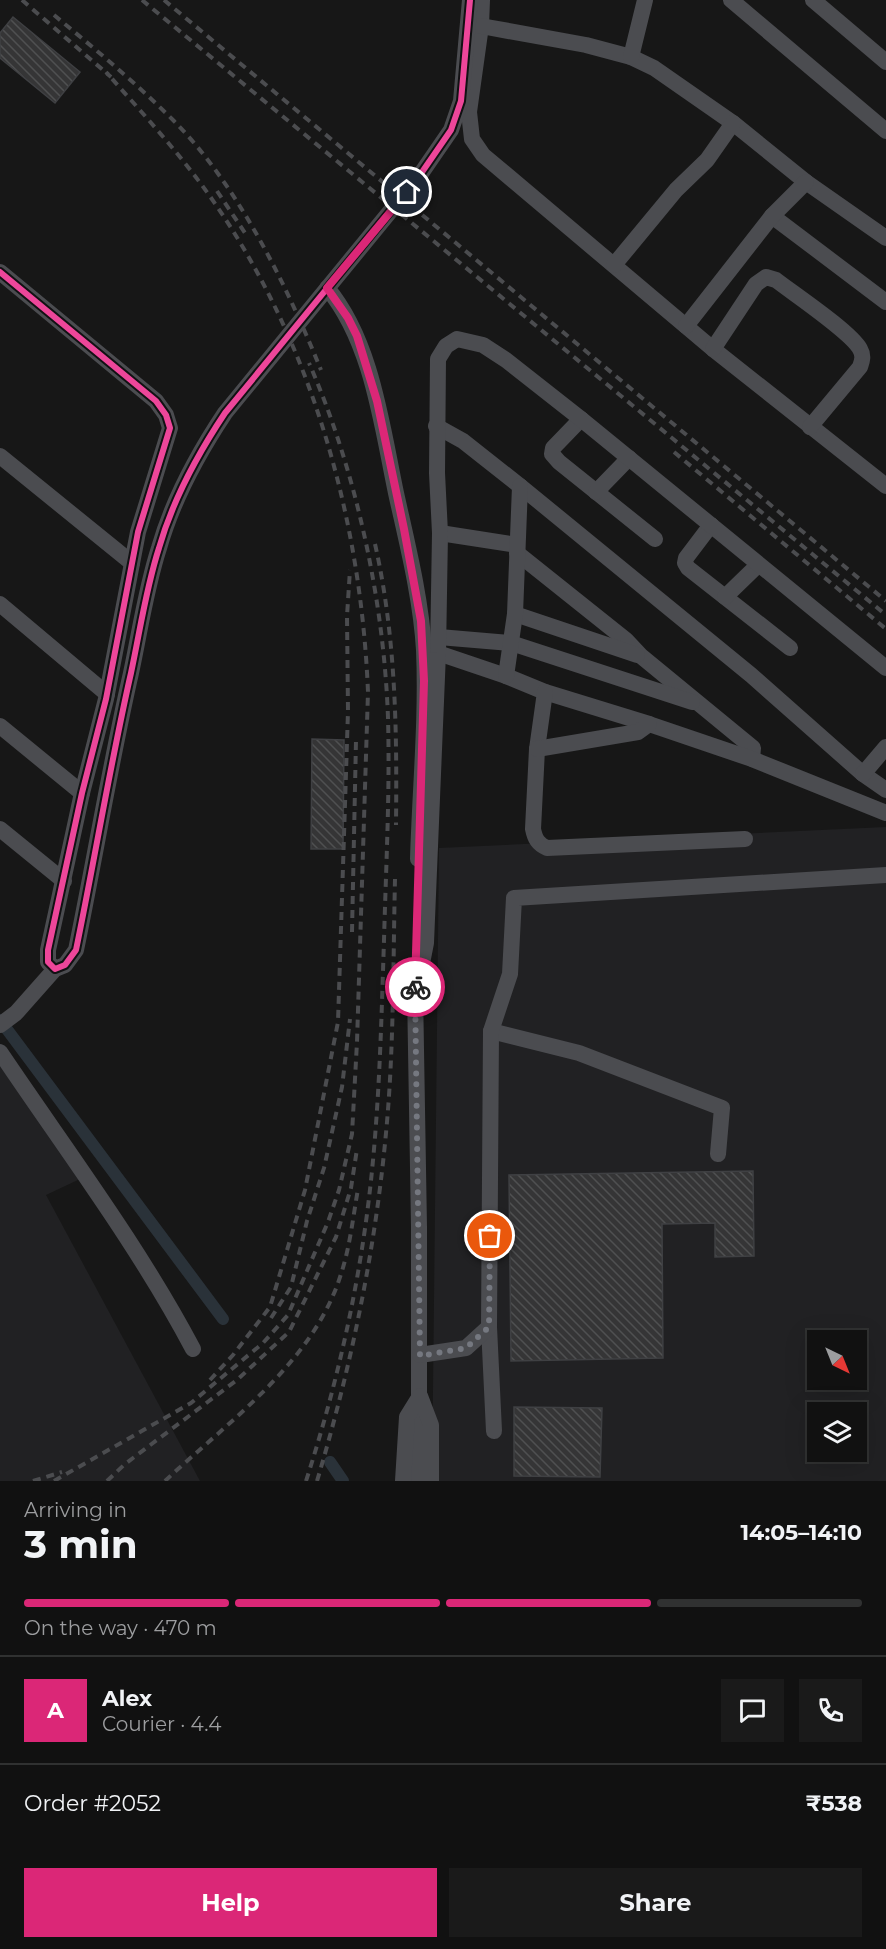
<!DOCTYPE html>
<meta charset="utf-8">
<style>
:root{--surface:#111;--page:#1a1a1a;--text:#f1f3f6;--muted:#9c9d9f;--line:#303131;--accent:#db2777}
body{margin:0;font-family:Montserrat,sans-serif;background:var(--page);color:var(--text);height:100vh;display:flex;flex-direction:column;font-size:22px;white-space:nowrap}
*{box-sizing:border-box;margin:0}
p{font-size:20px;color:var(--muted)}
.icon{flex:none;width:33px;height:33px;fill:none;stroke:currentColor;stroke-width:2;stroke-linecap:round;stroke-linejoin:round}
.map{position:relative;height:1481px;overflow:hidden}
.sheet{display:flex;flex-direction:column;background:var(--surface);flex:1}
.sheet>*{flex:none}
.needle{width:39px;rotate:137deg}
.buttons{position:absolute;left:807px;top:1330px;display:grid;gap:12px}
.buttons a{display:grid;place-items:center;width:60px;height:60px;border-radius:0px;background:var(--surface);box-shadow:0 6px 24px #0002,0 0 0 2px var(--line);font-size:30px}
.pin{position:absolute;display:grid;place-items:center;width:51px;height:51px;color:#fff;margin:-26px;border:3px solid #fff;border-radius:50%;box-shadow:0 2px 6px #0007}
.courier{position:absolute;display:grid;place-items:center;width:60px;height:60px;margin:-30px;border:4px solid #db2777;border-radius:50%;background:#fff;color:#222;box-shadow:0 2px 8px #0007}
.headline em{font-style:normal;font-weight:700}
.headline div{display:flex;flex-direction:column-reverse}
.headline{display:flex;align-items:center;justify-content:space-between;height:102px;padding:0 24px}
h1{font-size:39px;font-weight:700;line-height:45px}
.bar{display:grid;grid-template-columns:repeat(4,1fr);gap:9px 6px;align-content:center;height:72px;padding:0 24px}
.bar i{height:8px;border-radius:4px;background:var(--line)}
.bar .on{background:var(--accent)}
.bar p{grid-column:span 4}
.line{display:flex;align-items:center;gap:15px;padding:0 24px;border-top:2px solid var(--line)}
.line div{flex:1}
.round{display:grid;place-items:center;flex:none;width:63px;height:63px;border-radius:0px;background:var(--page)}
.primary-button{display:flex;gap:12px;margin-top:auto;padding:12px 24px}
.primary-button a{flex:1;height:69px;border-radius:0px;background:var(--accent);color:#fff;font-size:24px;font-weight:700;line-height:69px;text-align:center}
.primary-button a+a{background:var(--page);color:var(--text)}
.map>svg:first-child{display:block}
.built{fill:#212123;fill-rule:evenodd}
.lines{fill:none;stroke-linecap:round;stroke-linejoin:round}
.canal{stroke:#2a3239;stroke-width:12}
.building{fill:url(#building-back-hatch);stroke:#3f4043;stroke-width:1.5}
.minor{stroke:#4b4c50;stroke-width:16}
.rail{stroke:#4b4c4f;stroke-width:4;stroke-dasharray:8 6;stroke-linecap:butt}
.cycleway-casing{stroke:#111113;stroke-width:10}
.cycleway{stroke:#ed469a;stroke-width:6}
.done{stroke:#757880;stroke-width:6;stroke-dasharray:0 10.8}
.route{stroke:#db2777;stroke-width:8}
</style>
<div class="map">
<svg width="886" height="1481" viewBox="0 0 886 1481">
<defs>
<pattern id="building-back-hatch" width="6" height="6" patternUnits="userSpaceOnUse" patternTransform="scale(1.5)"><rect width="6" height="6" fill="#353536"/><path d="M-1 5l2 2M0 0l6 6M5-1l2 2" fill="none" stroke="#4f5051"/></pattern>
</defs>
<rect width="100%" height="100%" fill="#171717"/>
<g class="built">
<path d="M886,827V1481H432L439,848ZM818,1341H856V1380H818ZM818,1413H856V1452H818Z"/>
<polygon points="0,1066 80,1179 46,1195 200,1481 0,1481"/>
</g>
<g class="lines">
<g class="canal">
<polyline points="0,1020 223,1319"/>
<polyline points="330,1462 343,1481"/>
</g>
</g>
<g class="building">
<polygon points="13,17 80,72 55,103 0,58 0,33"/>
<polygon points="312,739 344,740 343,849 311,849"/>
<polygon points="753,1171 754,1256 715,1257 715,1223 662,1224 663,1358 511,1361 509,1175"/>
<polygon points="514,1407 602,1408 600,1477 514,1476"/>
</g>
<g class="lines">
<g class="minor">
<polyline points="482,0 481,26 469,112 472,139 483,155 713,349 886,486"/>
<polyline points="731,0 886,131"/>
<polyline points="813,0 886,62"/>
<polyline points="481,26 586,45 631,57 654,68 733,123 806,182 886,238"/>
<polyline points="631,57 645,0"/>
<polyline points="772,216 886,302"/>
<polyline points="614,265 676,190 707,160 733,123"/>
<path d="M0,272L156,401L166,415L170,428L138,532L106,699L82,793L48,950V962L55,969L65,965L76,950C95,858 110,765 131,673C140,631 146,588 159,548C173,499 197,455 225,413L420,175L451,130L461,101L470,0"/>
<path d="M327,288C372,341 382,427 396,493C407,543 421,598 424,650C427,719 420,790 418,859"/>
<polyline points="686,326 772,216 806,182"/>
<path d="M713,349L756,284L766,277L776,280C794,294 851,332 860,349C864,356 862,361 860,367L810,427"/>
<polyline points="581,419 553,448 552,454 559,462 655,539"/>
<polyline points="436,426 463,441 520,486 751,675 863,774 886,790"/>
<polyline points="0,456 132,563"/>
<polyline points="596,492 629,458"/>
<polyline points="711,525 686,558 685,563 688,568 790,648"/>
<polyline points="440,533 517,545"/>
<polyline points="517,553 626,640 641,656 753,748 752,759"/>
<polyline points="725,597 758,565"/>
<polyline points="0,604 107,694"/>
<polyline points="515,614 637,655"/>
<polyline points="439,637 511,643 692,702"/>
<polyline points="438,653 506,676 545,692 649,724 752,759 886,813"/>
<polyline points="506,676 515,614 520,486"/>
<path d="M545,692L537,749L533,829C535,839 538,844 547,848L745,839"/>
<polyline points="0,726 82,793"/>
<polyline points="537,749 638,732 649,724"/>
<polyline points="863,774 886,747"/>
<polyline points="0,829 64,881"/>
<polyline points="415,990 419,1227 419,1481"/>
<polyline points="415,999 426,943 438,653 440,533 437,473 438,359 446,346 457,339 483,345 506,360 581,419 886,668"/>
<polyline points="0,1025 16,1013 55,969"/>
<polyline points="491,1031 579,1053 722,1108 718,1154"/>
<path d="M0,1052C66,1150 138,1245 193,1349"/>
<polyline points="489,1327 494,1431"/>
<polyline points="420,1355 466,1348 489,1327 491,1031 510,974 514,898 886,875"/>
<polyline points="403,1481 407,1417 420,1396 431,1425 431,1481"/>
</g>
<g class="rail">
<polyline points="22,0 111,77"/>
<polyline points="142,0 886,615"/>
<polyline points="164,0 886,601"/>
<path d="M54,15C95,49 136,83 174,121C239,187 286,284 321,370"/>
<polyline points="217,191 247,236"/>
<polyline points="674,452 886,629"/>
<path d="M375,544C396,637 397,731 396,825"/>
<polyline points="352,932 356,740"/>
<polyline points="271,1318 291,1287 307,1221 324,1168 342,1087 350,1019"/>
<polyline points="210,1380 233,1355 270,1307 305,1190 338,1022 348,711 347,616 350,570"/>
<polyline points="33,1481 62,1472"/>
<path d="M54,1481L191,1403L263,1343L288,1315L328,1222L339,1190L352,1134L357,1042L368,692C361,520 313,347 216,205C184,158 144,115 106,72"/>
<polyline points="107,1481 125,1464 237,1380 289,1332 336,1237 351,1188 357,1149"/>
<path d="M165,1481C229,1421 314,1362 341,1274C350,1247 353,1217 358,1189"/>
<path d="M306,1481C334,1394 355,1305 367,1214C379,1123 381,1032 384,940C386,866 390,792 388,718C384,601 356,470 309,363"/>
<path d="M317,1481C351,1367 375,1252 386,1133C394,1049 393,963 395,879"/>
</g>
<g class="cycleway-casing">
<path id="cycleway" d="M0,272L156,401L166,415L170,428L138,532L106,699L82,793L48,950V962L55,969L65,965L76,950C95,858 110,765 131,673C140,631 146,588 159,548C173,499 197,455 225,413L420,175L451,130L461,101L470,0"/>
</g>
<use href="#cycleway" class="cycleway"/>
</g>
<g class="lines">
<polyline class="done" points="415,987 420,1356 466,1348 489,1327 490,1236"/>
<polyline class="route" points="407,192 327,288 348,318 357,336 377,401 404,529 421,621 424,681 415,987"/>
</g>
</svg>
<div class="buttons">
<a><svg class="needle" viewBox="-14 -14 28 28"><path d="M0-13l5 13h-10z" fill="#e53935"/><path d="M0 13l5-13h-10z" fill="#9c9d9f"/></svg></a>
<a><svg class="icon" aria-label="layers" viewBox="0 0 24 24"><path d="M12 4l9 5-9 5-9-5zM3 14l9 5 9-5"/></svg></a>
</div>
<div class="pin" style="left:490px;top:1236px;background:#ea580c"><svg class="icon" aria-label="bag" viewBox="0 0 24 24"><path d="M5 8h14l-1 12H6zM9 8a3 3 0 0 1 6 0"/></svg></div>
<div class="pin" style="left:407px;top:192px;background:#1f2937"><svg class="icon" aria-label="home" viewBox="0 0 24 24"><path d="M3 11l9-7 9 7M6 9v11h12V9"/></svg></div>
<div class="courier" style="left:415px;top:987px"><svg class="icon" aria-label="bike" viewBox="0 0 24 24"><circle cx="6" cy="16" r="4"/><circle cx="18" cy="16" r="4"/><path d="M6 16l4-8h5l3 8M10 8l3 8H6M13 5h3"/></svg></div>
</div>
<section class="sheet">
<div class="headline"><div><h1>3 min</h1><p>Arriving in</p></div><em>14:05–14:10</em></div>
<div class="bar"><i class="on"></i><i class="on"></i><i class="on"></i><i></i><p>On the way · 470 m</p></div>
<div class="line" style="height:108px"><b class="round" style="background:var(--accent);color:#fff">A</b><div><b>Alex</b><p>Courier · 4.4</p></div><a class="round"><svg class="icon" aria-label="chat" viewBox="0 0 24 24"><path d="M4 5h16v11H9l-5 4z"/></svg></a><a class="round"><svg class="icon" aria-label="phone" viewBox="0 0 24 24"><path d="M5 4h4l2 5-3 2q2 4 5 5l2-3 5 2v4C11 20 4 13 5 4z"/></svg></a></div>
<div class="line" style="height:78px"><div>Order #2052</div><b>₹538</b></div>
<div class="primary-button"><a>Help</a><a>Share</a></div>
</section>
